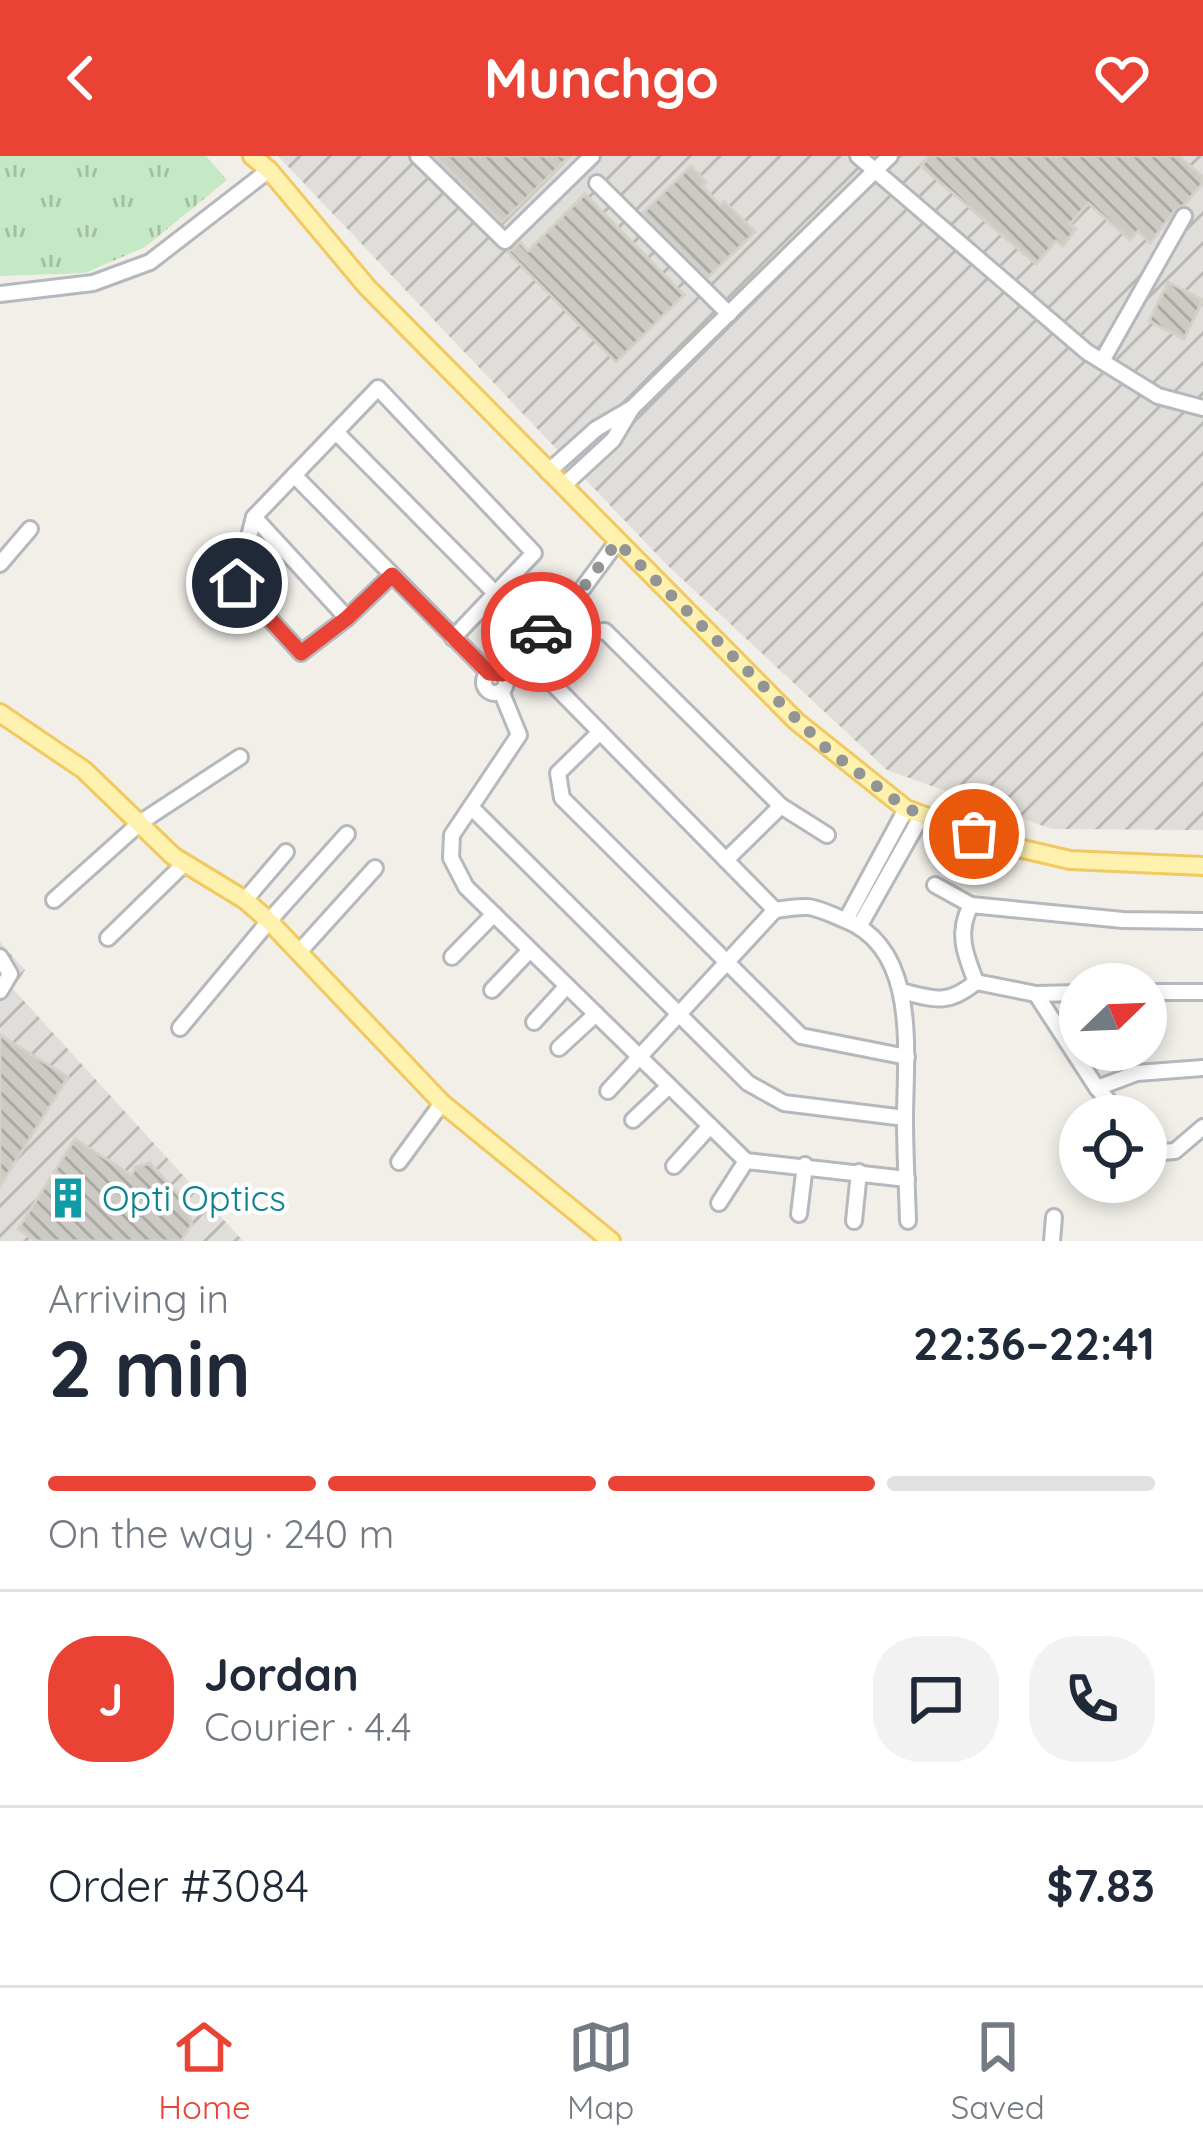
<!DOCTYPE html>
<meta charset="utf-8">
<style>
:root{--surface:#fff;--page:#f2f2f3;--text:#1f2937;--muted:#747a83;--line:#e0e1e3;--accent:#ea4335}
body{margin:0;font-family:Quicksand,sans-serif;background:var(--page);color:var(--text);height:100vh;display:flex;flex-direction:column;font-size:45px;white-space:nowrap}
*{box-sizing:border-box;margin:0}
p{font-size:39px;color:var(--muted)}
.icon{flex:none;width:66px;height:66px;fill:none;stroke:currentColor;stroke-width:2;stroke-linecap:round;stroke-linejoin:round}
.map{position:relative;height:1085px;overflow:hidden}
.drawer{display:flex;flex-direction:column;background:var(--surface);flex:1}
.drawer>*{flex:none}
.needle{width:78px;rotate:67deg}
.tools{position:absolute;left:1059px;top:807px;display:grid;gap:24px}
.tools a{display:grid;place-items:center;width:108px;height:108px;border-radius:50%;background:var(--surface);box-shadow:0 6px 18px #0003;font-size:60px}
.pin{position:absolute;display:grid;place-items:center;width:102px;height:102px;color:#fff;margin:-51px;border:6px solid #fff;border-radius:50%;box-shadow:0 3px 12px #0007}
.courier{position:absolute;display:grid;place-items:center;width:120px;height:120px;margin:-60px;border:9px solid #ea4335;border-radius:50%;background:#fff;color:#222;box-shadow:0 3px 15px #0007}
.headline em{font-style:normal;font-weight:700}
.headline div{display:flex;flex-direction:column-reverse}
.headline{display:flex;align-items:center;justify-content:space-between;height:204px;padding:0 48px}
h1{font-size:78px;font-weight:700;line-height:90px}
.bar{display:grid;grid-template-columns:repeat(4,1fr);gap:18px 12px;align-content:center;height:144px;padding:0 48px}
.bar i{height:15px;border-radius:9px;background:var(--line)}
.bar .on{background:var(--accent)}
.bar p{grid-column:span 4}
.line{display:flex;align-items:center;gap:30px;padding:0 48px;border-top:3px solid var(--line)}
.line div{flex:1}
.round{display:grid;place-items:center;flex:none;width:126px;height:126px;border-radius:48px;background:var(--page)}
header{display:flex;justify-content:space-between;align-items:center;height:156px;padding:0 48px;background:var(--accent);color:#fff;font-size:54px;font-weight:700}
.dock{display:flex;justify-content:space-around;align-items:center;height:168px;border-top:3px solid var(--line);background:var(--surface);font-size:33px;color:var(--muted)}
.dock a{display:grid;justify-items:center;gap:6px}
.dock .on{color:var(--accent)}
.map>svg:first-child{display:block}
.industrial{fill:url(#industrial-furrows)}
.grass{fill:url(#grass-tufts)}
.building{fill:url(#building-back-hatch);stroke:#d6d1c6;stroke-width:3}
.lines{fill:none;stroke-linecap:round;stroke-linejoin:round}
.minor-casing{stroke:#b5b8bc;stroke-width:20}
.major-casing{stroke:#f2c960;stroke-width:22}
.minor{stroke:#fff;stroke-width:14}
.major{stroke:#fff2af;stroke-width:16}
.done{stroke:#929495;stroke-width:12;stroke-dasharray:0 21.6}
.route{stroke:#ea4335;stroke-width:15}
.labels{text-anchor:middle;stroke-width:9;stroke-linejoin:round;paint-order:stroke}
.culture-label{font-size:36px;fill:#0d838f;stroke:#fff;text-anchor:start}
</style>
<header><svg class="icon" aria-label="back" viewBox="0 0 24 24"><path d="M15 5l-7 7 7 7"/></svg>Munchgo<svg class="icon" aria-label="heart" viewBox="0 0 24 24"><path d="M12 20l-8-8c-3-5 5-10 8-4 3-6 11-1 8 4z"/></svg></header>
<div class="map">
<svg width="1203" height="1085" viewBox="0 0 1203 1085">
<defs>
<pattern id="industrial-furrows" width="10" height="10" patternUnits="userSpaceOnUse" patternTransform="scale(3)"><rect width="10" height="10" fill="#e0deda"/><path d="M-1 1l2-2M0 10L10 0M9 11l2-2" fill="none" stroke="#b9b8b5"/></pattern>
<pattern id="grass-tufts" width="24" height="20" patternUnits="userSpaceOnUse" patternTransform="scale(3)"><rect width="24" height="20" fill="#c5e8c5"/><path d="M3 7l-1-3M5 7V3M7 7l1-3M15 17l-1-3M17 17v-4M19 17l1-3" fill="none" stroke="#a3c0a4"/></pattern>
<pattern id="building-back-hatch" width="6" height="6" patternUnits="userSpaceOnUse" patternTransform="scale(3)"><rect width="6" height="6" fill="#cccac5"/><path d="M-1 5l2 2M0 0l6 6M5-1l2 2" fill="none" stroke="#a9a8a4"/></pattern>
</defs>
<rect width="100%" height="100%" fill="#f1efe8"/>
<g class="industrial">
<polygon points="278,0 1203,0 1203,674 1052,673 887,614 665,407"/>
<polygon points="0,786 25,814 13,833 243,1085 0,1085"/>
</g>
<polygon class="grass" points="0,0 206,0 227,24 145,91 85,117 0,120"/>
<g class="building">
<polygon points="435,0 570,0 502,66"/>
<polygon points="929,0 1179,0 1203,21 1203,27 1184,49 1175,54 1150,87 1138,75 1130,84 1088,47 1070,68 1076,73 1063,90 1056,85 1036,108 921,10"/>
<polygon points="691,10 706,26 702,30 720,49 724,45 755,76 708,121 643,57"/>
<polygon points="585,38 684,139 616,206 508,96 520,86 528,95"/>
<polygon points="1168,126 1203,144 1184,183 1149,165"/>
<polygon points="0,879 68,921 0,1030"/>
<polygon points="75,983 131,1019 136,1011 150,1007 185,1046 192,1068 181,1085 37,1085 18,1073"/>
</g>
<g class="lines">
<g class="minor-casing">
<g id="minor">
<polyline points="418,0 505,85 592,0"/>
<polyline points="858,0 1087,196 1158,240 1203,252"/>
<polyline points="597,27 729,158"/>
<polyline points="0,138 93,127 150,106 269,14"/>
<polyline points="1102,205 1184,60"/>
<polyline points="336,276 496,438"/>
<polyline points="548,316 596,273 632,252 890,0"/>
<polyline points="294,319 489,517"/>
<polyline points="563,330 613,284 632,252"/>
<polyline points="254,361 347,462"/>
<polyline points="0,408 30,373"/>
<polyline points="392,419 347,462 301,497 237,427 254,361 378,232 534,397 453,482"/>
<circle cx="495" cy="526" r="11"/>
<polyline points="503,518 583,432 617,386"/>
<polyline points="501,535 519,579 452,679 451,702 466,731 746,1005 907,1023"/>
<polyline points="600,576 558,617 562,642 801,880 907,901"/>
<polyline points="471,651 748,927 784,947 905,962"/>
<path d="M827,679L781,650L605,475L583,477L551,509L550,525L775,754C813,748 811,750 845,764C920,793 905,899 905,963C905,997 907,1031 908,1065"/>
<polyline points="726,704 781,650"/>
<polyline points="935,729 971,749 1123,764 1203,765"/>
<polyline points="54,744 141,666 240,601"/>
<polyline points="245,744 286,696"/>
<polyline points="846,764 906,653"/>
<polyline points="860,769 922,659"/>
<polyline points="108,782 184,708"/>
<polyline points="300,795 375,712"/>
<polyline points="0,801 10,818 0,835"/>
<polyline points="452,801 494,758"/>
<polyline points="976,826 1036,838 1080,837"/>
<polyline points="492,834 530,794"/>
<path d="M901,835C934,843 947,850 976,826C965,798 956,777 971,749"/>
<polyline points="1146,836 1203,836"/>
<polyline points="1036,838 1097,932 1122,960"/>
<polyline points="534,866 567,830"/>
<polyline points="180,872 269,765 347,678"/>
<polyline points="559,892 596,858"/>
<polyline points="1097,932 1137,917 1203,912"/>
<polyline points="608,935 775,754"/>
<polyline points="633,964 669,930"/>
<polyline points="1146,989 1151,997 1175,995 1203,971"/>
<polyline points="399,1006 442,947"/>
<polyline points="674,1010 710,970"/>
<polyline points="719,1047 746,1005"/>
<polyline points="799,1058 805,1009"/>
<polyline points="854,1065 859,1016"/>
<polyline points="1052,1085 1054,1061"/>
</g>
</g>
<g class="major-casing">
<g id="major">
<polyline points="252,0 269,14 367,131 796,565 906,653 1006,689 1070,704 1203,710"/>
<polyline points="0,557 84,614 173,700 245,744 269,765 442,947 611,1085"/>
</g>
</g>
<use href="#minor" class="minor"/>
<use href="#major" class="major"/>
</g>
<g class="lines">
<polyline class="done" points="541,476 583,432 617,386 828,594 906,652 974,678"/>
<polyline class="route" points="237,427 301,497 347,462 392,419 489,517 503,518 541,476"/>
</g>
<defs>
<g id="building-bare" transform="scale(3.24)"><path d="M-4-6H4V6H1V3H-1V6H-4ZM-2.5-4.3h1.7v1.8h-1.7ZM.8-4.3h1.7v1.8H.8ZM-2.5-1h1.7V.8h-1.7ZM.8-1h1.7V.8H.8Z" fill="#0f9aa8" stroke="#fff" stroke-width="2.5" paint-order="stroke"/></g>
</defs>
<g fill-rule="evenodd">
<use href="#building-bare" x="68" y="1042"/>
</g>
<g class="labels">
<g class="culture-label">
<text x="102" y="1055">Opti Optics</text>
</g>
</g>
</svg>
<div class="tools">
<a><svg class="needle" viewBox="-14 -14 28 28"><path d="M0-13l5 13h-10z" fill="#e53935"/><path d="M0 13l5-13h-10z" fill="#747a83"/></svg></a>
<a><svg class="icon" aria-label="locate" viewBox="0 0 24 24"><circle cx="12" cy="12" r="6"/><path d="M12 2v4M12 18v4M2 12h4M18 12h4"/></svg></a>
</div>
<div class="pin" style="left:974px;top:678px;background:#ea580c"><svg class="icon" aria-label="bag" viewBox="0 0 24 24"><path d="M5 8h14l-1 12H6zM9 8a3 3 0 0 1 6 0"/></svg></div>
<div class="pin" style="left:237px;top:427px;background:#1f2937"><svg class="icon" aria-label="home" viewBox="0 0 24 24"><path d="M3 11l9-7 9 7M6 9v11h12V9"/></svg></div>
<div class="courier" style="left:541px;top:476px"><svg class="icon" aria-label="car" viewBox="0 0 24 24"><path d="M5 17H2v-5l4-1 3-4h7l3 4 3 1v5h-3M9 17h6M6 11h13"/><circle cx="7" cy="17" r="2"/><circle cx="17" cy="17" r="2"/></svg></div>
</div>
<section class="drawer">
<div class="headline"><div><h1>2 min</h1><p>Arriving in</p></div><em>22:36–22:41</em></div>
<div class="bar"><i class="on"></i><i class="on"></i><i class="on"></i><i></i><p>On the way · 240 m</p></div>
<div class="line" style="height:216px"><b class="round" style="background:var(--accent);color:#fff">J</b><div><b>Jordan</b><p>Courier · 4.4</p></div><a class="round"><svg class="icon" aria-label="chat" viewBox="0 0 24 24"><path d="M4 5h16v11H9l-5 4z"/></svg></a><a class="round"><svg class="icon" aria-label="phone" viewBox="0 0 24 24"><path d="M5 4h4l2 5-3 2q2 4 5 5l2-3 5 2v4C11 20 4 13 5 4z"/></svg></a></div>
<div class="line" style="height:156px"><div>Order #3084</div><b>$7.83</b></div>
</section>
<nav class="dock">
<a class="on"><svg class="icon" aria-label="home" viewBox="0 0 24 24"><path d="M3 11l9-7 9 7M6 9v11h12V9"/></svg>Home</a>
<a><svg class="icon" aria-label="map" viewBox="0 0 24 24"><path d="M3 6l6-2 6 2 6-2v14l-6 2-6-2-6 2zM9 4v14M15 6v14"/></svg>Map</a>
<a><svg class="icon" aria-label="saved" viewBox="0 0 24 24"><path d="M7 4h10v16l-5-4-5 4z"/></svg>Saved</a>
</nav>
